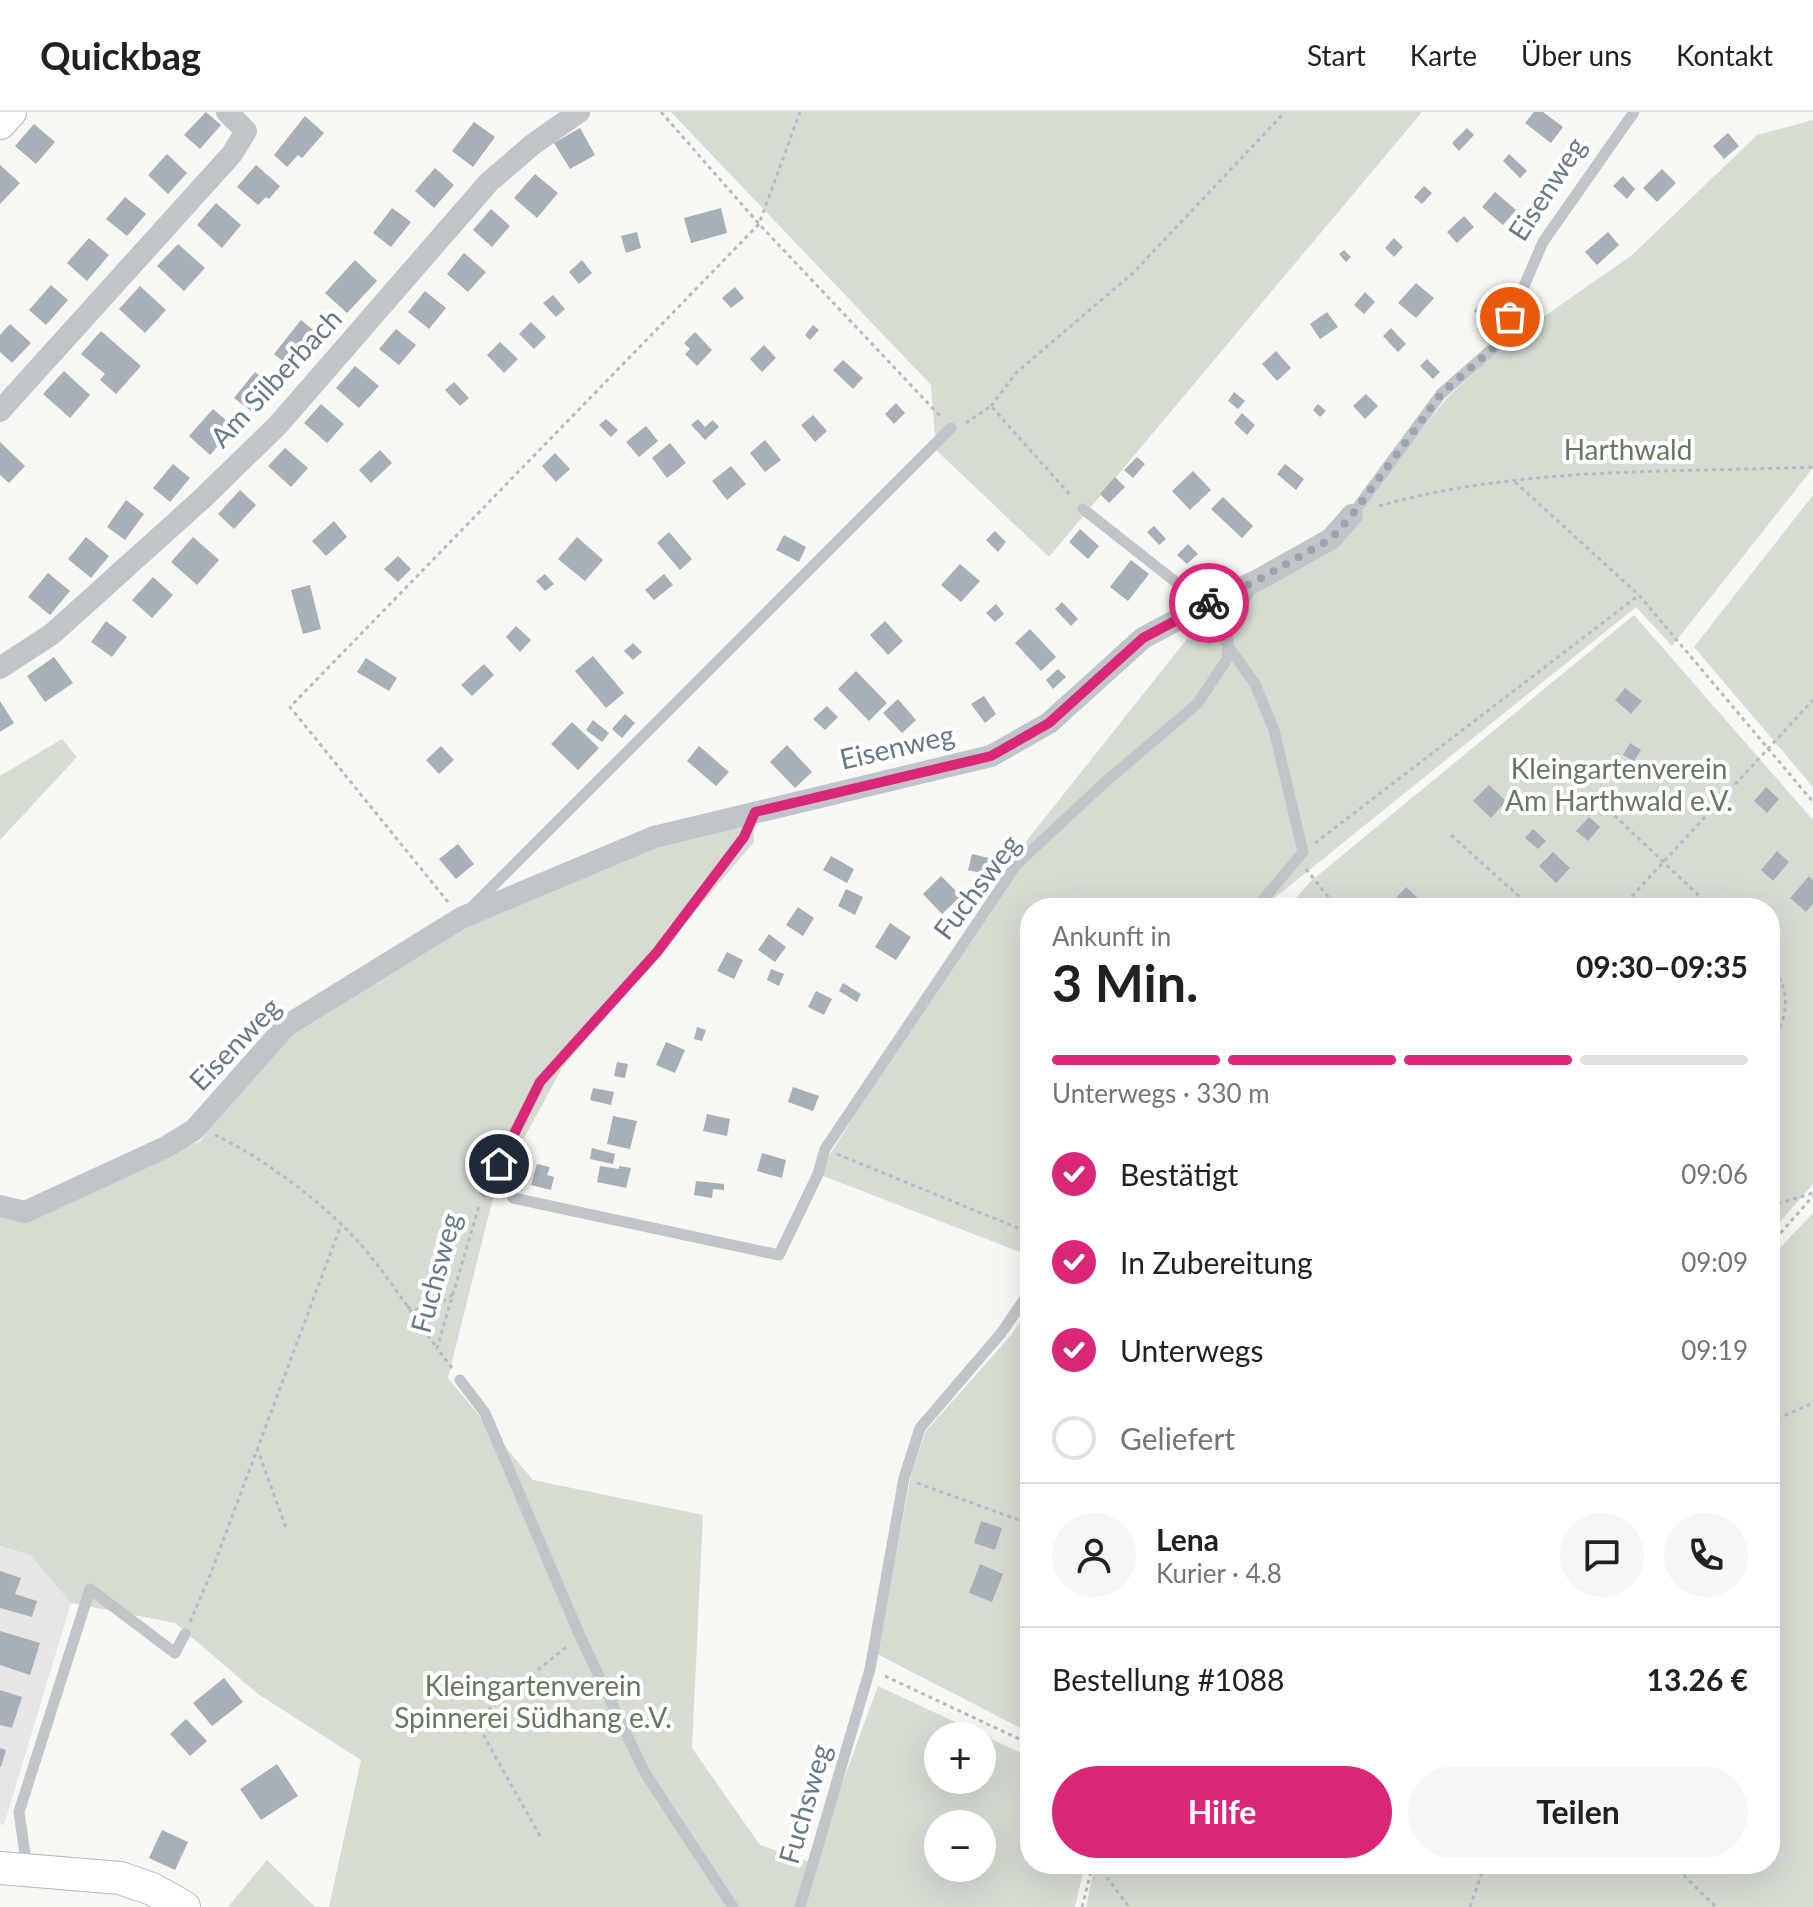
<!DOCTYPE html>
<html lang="de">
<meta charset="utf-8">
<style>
:root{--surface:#fff;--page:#f6f6f6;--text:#202124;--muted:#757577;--line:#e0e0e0;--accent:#db2777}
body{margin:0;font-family:Lato,sans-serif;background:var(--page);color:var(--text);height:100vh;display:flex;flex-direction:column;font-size:30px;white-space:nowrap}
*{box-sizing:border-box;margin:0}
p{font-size:26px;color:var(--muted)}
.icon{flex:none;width:44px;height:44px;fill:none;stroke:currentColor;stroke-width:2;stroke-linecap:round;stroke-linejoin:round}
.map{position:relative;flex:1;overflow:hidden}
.details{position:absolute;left:1020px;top:786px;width:760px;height:976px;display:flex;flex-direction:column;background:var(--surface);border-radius:32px;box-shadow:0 8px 32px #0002}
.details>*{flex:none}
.fabs{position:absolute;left:924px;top:1610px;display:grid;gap:16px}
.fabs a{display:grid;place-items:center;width:72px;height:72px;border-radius:50%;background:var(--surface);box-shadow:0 8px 32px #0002;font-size:40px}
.pin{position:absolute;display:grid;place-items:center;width:68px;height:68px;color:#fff;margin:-34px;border:4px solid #fff;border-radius:50%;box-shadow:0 2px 8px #0007}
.courier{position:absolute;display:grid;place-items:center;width:80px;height:80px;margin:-40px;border:6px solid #db2777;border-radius:50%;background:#fff;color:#222;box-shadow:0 2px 10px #0007}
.head em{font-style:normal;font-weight:700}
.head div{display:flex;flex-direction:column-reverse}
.head{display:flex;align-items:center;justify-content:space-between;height:136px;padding:0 32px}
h1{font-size:52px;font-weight:700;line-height:60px}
.bar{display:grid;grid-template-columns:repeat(4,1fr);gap:12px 8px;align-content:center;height:96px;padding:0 32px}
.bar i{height:10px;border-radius:6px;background:var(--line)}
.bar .current{background:var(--accent)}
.bar p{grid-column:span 4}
.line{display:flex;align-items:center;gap:20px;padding:0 32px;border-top:2px solid var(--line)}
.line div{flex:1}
.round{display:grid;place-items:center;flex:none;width:84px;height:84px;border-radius:42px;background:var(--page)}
ol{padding:0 32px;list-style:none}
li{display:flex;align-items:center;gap:24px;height:88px}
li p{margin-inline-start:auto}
li .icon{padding:8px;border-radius:50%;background:var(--accent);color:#fff;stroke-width:4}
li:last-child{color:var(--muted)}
li i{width:44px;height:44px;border:4px solid var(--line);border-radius:50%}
.primary-button{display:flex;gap:16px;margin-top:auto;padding:16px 32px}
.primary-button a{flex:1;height:92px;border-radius:48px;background:var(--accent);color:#fff;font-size:32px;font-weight:700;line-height:92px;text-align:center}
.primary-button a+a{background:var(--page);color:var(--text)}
header{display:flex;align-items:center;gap:48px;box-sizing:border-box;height:112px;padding:0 40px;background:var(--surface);border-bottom:2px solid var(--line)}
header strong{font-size:38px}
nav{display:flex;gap:44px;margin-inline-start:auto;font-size:28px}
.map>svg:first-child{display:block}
.built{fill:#e5e6e5}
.green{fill:#d7dcd3;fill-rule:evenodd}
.building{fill:#a7b0b6}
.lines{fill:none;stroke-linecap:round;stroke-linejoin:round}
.secondary-casing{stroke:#b2b9bd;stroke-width:34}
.path{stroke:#b8bcbf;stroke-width:3;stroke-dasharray:4 4;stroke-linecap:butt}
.lane{stroke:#c0c5c9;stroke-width:11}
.street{stroke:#c0c5c9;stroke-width:22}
.secondary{stroke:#fff;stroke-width:32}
.done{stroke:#98a5ac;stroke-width:8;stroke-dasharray:0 14.4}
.route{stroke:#db2777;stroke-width:10}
.labels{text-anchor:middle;stroke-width:8;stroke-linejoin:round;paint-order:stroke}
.street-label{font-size:28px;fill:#657986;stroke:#fff}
.park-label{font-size:28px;fill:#667860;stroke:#fff}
</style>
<header>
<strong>Quickbag</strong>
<nav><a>Start</a><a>Karte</a><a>Über uns</a><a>Kontakt</a></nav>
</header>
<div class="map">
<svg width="1813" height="1795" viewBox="0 0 1813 1795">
<rect width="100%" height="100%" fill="#f7f7f4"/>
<polygon class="built" points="0,1434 30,1443 71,1491 4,1713 0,1712"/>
<g class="green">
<polygon points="671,0 1422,0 1049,445 936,338 931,273"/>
<polygon points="1813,8 1813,356 1672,534 1636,495 1262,796 1030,796 1030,1144 818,1062 1016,742 1210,498 1335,426 1447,286 1502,234 1632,143 1757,23"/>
<polygon points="1813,383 1813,675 1694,535"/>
<polygon points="1634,503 1813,708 1813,1072 1770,1121 1770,796 1287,796 1311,769"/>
<polygon points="62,627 77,645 0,728 0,664"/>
<path d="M754,705V730L562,956L494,1082L448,1266L533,1368L703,1403L692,1636L760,1733L813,1751L878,1574L1030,1645V1752H1085L1075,1795H329L361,1648L258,1582L175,1511L71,1491L30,1443L0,1434V1099L201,1029L218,1003L295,915L460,814L616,746ZM938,1624H982V1668H938ZM938,1712H982V1756H938Z"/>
<polygon points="1813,1101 1813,1795 1086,1795 1095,1752 1770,1752 1770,1146"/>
<polygon points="1030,1194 1030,1621 877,1542 912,1358 926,1319 1012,1222"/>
<polygon points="267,1748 315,1795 228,1795"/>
</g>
<g class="building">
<polygon points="206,0 221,13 200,37 184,23"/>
<polygon points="1534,0 1543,0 1563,15 1551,31 1525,11"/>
<polygon points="305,4 324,21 302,46 298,43 287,55 274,43"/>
<polygon points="474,10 495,25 473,55 452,39"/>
<polygon points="34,12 55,30 36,52 15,34"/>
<polygon points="580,16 595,43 570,57 554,31"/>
<polygon points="1467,16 1474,23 1459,39 1452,31"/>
<polygon points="1728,21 1739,34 1724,47 1713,34"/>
<polygon points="167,42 187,61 168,82 148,63"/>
<polygon points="1509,42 1527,59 1520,66 1503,49"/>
<polygon points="0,53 20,71 0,92"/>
<polygon points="256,53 280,74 269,87 266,85 258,93 237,75"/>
<polygon points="435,56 454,73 434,96 415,79"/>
<polygon points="1662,57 1676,71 1657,90 1643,76"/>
<polygon points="535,62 558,81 537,106 514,86"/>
<polygon points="1623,64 1635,77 1627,87 1613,74"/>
<polygon points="1424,74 1432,81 1422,92 1414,85"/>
<polygon points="1495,80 1516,98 1503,113 1482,95"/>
<polygon points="125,85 146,102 127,124 106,107"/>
<polygon points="216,91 241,113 222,136 197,113"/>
<polygon points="392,96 411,110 391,135 373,121"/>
<polygon points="721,96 727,121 691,131 684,106"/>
<polygon points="491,97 510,114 492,135 473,118"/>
<polygon points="1464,104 1474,115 1457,131 1447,120"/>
<polygon points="637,120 641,136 626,141 621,124"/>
<polygon points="1608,120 1619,133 1597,153 1585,140"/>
<polygon points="89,126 109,143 87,169 67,151"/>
<polygon points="1394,126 1403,135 1394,145 1385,136"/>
<polygon points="178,132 205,156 184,179 157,154"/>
<polygon points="1344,138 1351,145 1346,150 1339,142"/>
<polygon points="464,141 486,160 468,180 447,162"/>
<polygon points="355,148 377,169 347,201 325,181"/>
<polygon points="582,148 592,161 579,172 569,160"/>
<polygon points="1416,171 1434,186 1416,206 1398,191"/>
<polygon points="51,173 68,188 46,213 29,198"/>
<polygon points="140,174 166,198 145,221 119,197"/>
<polygon points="735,175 744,186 731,196 722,186"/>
<polygon points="425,179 446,196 429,217 408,200"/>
<polygon points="1365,180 1375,190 1364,202 1354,193"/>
<polygon points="553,183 565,197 556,205 543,191"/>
<polygon points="1486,186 1495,194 1483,207 1474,199"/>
<polygon points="1327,200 1338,215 1320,227 1310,212"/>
<polygon points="301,208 324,227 297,260 274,242"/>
<polygon points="531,210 546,225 534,237 519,222"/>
<polygon points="10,212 31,231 12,251 0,240 0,223"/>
<polygon points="813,213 819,218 810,228 805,223"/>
<polygon points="1391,216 1406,232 1398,240 1383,224"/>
<polygon points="396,217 416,233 399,253 379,237"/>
<polygon points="101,219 141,254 116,282 100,268 105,262 81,242"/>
<polygon points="695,220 712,238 697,254 685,242 690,237 684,231"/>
<polygon points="500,230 518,247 504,261 487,243"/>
<polygon points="764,233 776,246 762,260 750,247"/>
<polygon points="1276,239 1291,256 1277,269 1262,252"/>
<polygon points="1427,247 1440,260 1433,267 1420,254"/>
<polygon points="843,248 863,266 853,277 833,258"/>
<polygon points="355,254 379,274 359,296 336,276"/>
<polygon points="64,259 90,283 70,306 43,282"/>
<polygon points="255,260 274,275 254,301 234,286"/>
<polygon points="454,270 469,286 460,294 445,278"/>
<polygon points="1234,280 1245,289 1238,297 1228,289"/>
<polygon points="1366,282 1378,294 1365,307 1353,294"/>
<polygon points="896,291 905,301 894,312 885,302"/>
<polygon points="321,292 344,312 327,331 304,311"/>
<polygon points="1318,292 1326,299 1320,305 1313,298"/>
<polygon points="213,297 234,315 210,343 189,324"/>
<polygon points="1242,301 1255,313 1247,323 1234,311"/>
<polygon points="813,303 827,319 815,330 801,313"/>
<polygon points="606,307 618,318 611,325 599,313"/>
<polygon points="698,307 705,315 713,308 719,315 705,328 691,313"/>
<polygon points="646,314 658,329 639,345 626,330"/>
<polygon points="765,328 781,348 765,360 750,341"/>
<polygon points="0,330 25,354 9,371 0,363"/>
<polygon points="670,331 686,351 667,366 652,346"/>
<polygon points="285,336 308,356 291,375 268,354"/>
<polygon points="380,338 392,351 371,371 359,358"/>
<polygon points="555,341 570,357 556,370 542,354"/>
<polygon points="1137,345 1145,352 1133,366 1124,358"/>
<polygon points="173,352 190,366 170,390 153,376"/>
<polygon points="1285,352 1304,367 1296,378 1277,362"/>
<polygon points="731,354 746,372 727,388 712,369"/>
<polygon points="1193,359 1211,378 1190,398 1172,379"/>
<polygon points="1115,365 1125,375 1109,391 1100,382"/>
<polygon points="240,378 256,393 234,417 218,402"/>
<polygon points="1223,385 1253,414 1242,426 1211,397"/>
<polygon points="126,388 144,402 125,428 107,415"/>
<polygon points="334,409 347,425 326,444 312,429"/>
<polygon points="1154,414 1166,427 1159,433 1147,420"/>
<polygon points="1080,417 1099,434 1088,447 1069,430"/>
<polygon points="995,419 1006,430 998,440 986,428"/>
<polygon points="669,420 692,447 680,458 657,431"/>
<polygon points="784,423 806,435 799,450 776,438"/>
<polygon points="86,425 109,444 91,466 68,447"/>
<polygon points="193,425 219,448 197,473 171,450"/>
<polygon points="577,425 603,448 585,469 558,447"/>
<polygon points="1188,432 1198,442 1187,452 1177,443"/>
<polygon points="398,444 411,457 398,470 384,457"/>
<polygon points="1131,448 1149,462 1128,489 1110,475"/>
<polygon points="960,452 980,469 961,490 941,473"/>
<polygon points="48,461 70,479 50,503 28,485"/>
<polygon points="545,462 554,472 545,479 536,469"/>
<polygon points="664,462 673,473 654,488 645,478"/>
<polygon points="153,465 173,483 152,506 132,488"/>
<polygon points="310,473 321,517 303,522 291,478"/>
<polygon points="1062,490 1078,507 1071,514 1055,497"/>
<polygon points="996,492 1004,502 995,510 986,501"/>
<polygon points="106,509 127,525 112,545 91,530"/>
<polygon points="885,509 903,529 888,543 870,523"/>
<polygon points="516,514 531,528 520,540 506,525"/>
<polygon points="1030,517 1056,545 1041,559 1015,531"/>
<polygon points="633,531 642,540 633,548 624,539"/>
<polygon points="593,544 624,581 606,596 575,559"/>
<polygon points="54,545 73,571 45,590 27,564"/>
<polygon points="366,546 397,566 389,579 357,560"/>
<polygon points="484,552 494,563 472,584 461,573"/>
<polygon points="1058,557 1066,565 1053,577 1046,568"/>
<polygon points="856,559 887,591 869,609 838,577"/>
<polygon points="1625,576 1642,589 1631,602 1615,588"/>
<polygon points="984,584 996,602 985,611 971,592"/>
<polygon points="898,587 916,608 902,621 883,601"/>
<polygon points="0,589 14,611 0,620"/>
<polygon points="827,594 838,605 825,618 813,607"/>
<polygon points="625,602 635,611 622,626 612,617"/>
<polygon points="593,608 609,621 602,630 586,618"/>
<polygon points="572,610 599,636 578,658 551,632"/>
<polygon points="1630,631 1641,638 1634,649 1623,643"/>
<polygon points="787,633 812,660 795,676 770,650"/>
<polygon points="441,634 454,648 439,662 426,648"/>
<polygon points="699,634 729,660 716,674 687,649"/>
<polygon points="1489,673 1506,689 1491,706 1473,689"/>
<polygon points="1766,675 1779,687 1767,701 1754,689"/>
<polygon points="1589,705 1600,715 1588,729 1576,719"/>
<polygon points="1533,717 1546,729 1538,737 1525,726"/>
<polygon points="458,732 474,752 456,767 439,747"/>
<polygon points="1777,739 1789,750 1773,769 1761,758"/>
<polygon points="1553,740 1570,756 1556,771 1539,754"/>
<polygon points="972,742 993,747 990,763 968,758"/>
<polygon points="831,744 854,757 847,771 823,758"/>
<polygon points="941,764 961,784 942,802 923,782"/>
<polygon points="1809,764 1813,768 1813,792 1806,800 1790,786"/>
<polygon points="1406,775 1420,788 1412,796 1404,796 1395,787"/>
<polygon points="846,777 863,785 855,803 838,794"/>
<polygon points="798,795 814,806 803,824 786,813"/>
<polygon points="890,811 911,825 896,848 875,835"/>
<polygon points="769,822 786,835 775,850 758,838"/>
<polygon points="727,840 743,848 734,867 717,859"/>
<polygon points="771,857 784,862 779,874 767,868"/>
<polygon points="843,871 861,882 857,890 839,879"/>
<polygon points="816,879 832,887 824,903 808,895"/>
<polygon points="697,915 706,918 702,929 694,927"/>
<polygon points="666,930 685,938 675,961 656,953"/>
<polygon points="617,950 628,952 625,966 614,964"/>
<polygon points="793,975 819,984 813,999 788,990"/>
<polygon points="593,976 614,980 611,993 590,988"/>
<polygon points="707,1002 730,1007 727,1024 703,1019"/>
<polygon points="613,1004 637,1009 630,1037 607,1032"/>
<polygon points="592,1036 615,1042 613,1052 590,1047"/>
<polygon points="762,1041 786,1048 782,1066 757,1059"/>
<polygon points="537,1052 550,1055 547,1063 554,1065 551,1078 531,1073"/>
<polygon points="600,1054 619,1057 619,1054 631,1056 626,1076 597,1070"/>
<polygon points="696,1069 724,1072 724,1078 713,1077 712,1086 694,1083"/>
<polygon points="981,1409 1002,1416 995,1438 974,1431"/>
<polygon points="980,1452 1003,1462 992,1490 969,1481"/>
<polygon points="0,1459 21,1466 15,1482 37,1489 32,1505 0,1496"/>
<polygon points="0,1519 40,1531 30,1563 0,1553"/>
<polygon points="224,1566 243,1590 212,1614 193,1591"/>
<polygon points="0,1578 22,1585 12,1616 0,1613"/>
<polygon points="186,1607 207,1629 190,1644 170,1622"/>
<polygon points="0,1636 6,1638 1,1655 0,1655"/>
<polygon points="277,1652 298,1684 261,1708 240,1677"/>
<polygon points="162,1718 188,1730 175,1758 149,1746"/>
</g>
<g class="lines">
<g class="secondary-casing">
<g id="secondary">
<polyline points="0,11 10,0"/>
<polyline points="0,1756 120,1766 152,1777 184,1795"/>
</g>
</g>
<g class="path">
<polyline points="661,0 759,112 941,305"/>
<polyline points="991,294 1017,260 1133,161 1285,0"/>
<polyline points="966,311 991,294 1072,385"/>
<polyline points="1515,370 1639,483 1813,690"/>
<path d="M1379,394C1519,354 1669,361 1813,355"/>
<polyline points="1597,687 1712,796"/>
<polyline points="1451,723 1532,796"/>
<polyline points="1315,731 1639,483"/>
<polyline points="1306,757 1337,796"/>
<polyline points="448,790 290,595 759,112 800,0"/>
<polyline points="1621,796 1813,588"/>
<path d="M1770,852C1792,877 1789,907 1770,932"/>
<path d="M215,1023C262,1045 327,1093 361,1133C389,1165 412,1202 437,1236"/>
<polyline points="837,1042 1030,1121"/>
<polyline points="1770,1094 1813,1081"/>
<polyline points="1770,1133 1813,1084"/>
<polyline points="407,1195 429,1200 453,1182"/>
<polyline points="452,1256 437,1236 479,1094"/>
<polyline points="1770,1297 1773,1308"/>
<polyline points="1770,1310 1813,1291"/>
<polyline points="257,1336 286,1416"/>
<polyline points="917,1371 1030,1412"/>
<polyline points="190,1510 211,1461 341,1113"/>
<polyline points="885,1564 1030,1632"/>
<polyline points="540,1724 480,1617 485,1600 569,1533"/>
<polyline points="1097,1752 1129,1795"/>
<polyline points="1672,1752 1716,1795"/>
<polyline points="1082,1795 1093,1752"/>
<polyline points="1470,1795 1485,1752"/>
</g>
<g class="lane">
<polyline points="1352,403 1441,282 1500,230 1543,130 1634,0"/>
<polyline points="1252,476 1227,513 1228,534 1255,572 1274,618 1303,740 1256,796"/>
<polyline points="471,796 951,316"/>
<polyline points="485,1080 540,970 657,840 744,725 755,700"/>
<polyline points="513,1086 779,1143 818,1062 825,1037 1016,753 1104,671 1197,592 1227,547 1228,534 1205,493 1083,397"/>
<polyline points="460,1268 485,1301 580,1524 645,1661 733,1795"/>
<polyline points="27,1756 19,1700 90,1477 175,1541 185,1522"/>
<polyline points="800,1795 870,1557 904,1366 920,1316 1002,1220 1030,1179"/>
</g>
<g class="street">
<polyline points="0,299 232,42 246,19 227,0"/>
<polyline points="0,556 52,522 203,386 278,313 489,70 532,33 579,0"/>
<polyline points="0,1094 25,1100 166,1035 194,1018 286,914 461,806 654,725 991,644 1049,611 1143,526 1205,493 1256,469 1331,427 1352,403"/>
</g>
<use href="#secondary" class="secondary"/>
</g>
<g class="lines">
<polyline class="done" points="1209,491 1256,469 1331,427 1352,403 1441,282 1500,230 1510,205"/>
<polyline class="route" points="499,1052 540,970 657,840 744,725 755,700 991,644 1049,611 1143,526 1209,491"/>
</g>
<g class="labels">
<g class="street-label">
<text transform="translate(1547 77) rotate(-57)" y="10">Eisenweg</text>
<text transform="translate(276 266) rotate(-47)" y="10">Am Silberbach</text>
<text transform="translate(897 635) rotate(-13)" y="10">Eisenweg</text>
<text transform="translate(977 775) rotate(-53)" y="10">Fuchsweg</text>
<text transform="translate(235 932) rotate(-46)" y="10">Eisenweg</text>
<text transform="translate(436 1161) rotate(-75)" y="10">Fuchsweg</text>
<text transform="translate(805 1692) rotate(-74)" y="10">Fuchsweg</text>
</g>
<g class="park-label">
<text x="1628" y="348">Harthwald</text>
<text x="1619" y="667">Kleingartenverein<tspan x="1619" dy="32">Am Harthwald e.V.</tspan></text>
<text x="533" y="1584">Kleingartenverein<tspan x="533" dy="32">Spinnerei Südhang e.V.</tspan></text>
</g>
</g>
</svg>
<div class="fabs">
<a>+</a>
<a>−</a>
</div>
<div class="pin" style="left:1510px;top:205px;background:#ea580c"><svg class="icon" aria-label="bag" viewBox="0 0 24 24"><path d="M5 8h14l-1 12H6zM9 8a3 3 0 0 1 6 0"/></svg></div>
<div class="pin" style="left:499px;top:1052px;background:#1f2937"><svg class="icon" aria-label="home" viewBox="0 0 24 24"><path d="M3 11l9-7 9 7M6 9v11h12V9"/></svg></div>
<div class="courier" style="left:1209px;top:491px"><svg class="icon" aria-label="bike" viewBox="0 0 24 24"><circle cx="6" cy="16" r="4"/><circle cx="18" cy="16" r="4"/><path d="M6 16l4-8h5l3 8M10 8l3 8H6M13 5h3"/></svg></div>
<section class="details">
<div class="head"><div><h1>3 Min.</h1><p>Ankunft in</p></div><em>09:30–09:35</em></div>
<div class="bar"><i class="current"></i><i class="current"></i><i class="current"></i><i></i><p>Unterwegs · 330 m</p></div>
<ol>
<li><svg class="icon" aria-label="check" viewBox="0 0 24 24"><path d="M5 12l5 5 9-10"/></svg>Bestätigt<p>09:06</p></li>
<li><svg class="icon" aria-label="check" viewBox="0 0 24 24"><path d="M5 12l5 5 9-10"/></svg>In Zubereitung<p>09:09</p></li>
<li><svg class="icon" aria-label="check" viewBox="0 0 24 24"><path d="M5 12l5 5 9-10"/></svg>Unterwegs<p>09:19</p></li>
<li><i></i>Geliefert</li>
</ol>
<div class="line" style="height:144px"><a class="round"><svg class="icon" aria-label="person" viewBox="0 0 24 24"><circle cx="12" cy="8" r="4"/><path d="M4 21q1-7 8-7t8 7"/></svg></a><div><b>Lena</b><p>Kurier · 4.8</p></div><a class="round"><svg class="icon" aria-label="chat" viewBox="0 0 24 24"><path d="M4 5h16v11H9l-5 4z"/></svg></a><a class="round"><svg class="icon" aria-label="phone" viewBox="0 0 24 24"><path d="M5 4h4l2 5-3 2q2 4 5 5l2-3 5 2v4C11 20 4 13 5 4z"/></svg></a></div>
<div class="line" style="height:104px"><div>Bestellung #1088</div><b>13.26 €</b></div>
<div class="primary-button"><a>Hilfe</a><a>Teilen</a></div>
</section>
</div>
